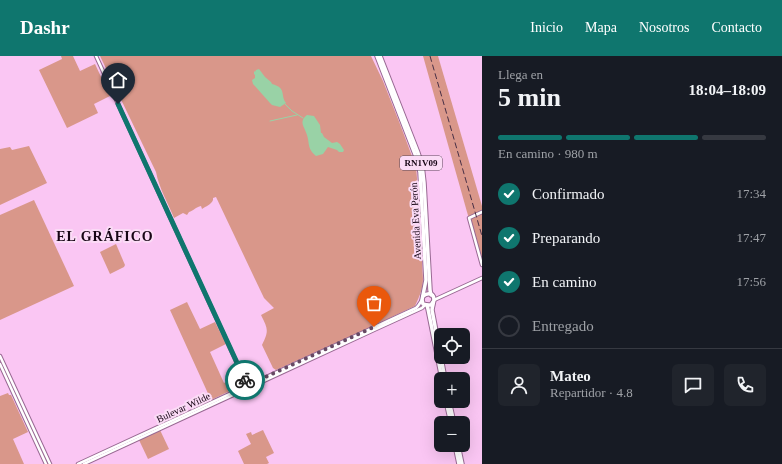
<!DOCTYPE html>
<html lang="es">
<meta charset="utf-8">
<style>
:root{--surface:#171b24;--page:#20242c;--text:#f1f3f6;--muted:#9ea1a6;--line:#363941;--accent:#0f766e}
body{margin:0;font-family:"Times New Roman",serif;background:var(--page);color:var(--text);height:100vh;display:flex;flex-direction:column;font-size:15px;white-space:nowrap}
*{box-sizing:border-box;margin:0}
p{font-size:13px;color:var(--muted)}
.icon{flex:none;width:22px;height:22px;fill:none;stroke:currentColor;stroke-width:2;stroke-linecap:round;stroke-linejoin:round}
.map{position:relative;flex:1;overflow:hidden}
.details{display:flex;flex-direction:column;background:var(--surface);width:300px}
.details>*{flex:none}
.fabs{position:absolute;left:434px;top:272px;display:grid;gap:8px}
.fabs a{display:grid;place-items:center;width:36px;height:36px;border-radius:6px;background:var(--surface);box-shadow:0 4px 16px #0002;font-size:20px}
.pin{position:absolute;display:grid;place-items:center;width:34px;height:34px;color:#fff;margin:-41px -17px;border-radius:50% 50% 50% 0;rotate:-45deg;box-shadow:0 0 4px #0007}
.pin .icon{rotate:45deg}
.courier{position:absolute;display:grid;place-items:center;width:40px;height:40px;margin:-20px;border:3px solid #0f766e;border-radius:50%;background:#fff;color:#222;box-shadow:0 1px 5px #0007}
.headline em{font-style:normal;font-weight:700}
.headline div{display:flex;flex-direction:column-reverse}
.headline{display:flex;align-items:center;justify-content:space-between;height:68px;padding:0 16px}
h1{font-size:26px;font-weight:700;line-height:30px}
.bar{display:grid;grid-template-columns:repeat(4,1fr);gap:6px 4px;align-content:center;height:48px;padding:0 16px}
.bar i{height:5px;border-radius:3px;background:var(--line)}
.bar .selected{background:var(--accent)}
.bar p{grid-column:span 4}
.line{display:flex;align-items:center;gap:10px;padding:0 16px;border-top:1px solid var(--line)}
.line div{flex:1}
.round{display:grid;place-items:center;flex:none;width:42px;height:42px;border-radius:6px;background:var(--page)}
ol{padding:0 16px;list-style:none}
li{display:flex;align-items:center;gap:12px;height:44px}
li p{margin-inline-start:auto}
li .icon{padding:4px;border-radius:50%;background:var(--accent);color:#fff;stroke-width:4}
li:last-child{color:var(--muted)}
li i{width:22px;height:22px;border:2px solid var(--line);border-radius:50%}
header{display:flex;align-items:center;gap:24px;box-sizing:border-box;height:56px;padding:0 20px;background:var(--accent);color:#fff}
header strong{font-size:19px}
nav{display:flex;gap:22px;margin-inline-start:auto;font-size:14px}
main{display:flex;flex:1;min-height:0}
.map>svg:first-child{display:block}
.green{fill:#d9978a}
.water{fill:#99d2a6}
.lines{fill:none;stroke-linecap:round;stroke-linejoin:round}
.stream{stroke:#99d2a6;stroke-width:1}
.secondary-casing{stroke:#996993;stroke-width:4.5}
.primary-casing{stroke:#996993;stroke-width:5.5}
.secondary{stroke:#fff;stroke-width:2.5}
.primary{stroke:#fff;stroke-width:3.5}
.rail{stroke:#482f45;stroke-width:1;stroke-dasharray:6 3;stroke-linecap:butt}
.done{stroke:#664963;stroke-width:4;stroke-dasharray:0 7.2}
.route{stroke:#0f766e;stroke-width:5}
.labels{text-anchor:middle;stroke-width:4;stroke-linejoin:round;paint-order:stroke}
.shield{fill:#fbdbf6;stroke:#5b4658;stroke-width:1}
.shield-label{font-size:9px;font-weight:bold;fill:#170615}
.street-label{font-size:10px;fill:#170615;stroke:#fbdbf6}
.district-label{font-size:14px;font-weight:bold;letter-spacing:1px;fill:#170615;stroke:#fbdbf6}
</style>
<header>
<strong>Dashr</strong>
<nav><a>Inicio</a><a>Mapa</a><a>Nosotros</a><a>Contacto</a></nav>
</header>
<main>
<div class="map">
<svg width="482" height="408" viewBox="0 0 482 408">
<rect width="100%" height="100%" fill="#fac6f3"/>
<g class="green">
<polygon points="61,0 73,0 80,15 95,8 110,40 94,48 98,57 67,72 39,14 62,3"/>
<path d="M100,0H371L383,25L400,68L416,111L417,122L423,223C423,233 419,241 415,250L345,283L276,314L273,312L262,289C269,275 268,273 261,259L274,252L264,242L216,141L213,142V144C211,149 206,150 202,153L201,150C196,151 193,155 189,156L187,159L183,157L174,162C168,147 159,132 156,116Z"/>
<polygon points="423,0 438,0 482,150 482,209"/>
<polygon points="29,90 47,127 0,149 0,93 10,91 12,94"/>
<polygon points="34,144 74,230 0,264 0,159"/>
<polygon points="116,188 125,209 124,211 110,218 100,196"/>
<polygon points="187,246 200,273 215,266 226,288 210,296 224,327 232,323 236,332 211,344 170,254"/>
<polygon points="8,337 9,339 11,339 28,376 13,383 24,408 0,408 0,340"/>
<polygon points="160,374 169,393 148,403 139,384"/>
<polygon points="263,374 274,397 266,401 269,407 267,408 244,408 238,395 251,388 246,378 251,376 252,379"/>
</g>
<g class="water">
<path d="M259,13L265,21L271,26L272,28C287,32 280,39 286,47L280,51L272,49L270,47L253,28L252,24L255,22V19L254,18V15L255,16L256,14Z"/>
<path d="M307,59L314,60L320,69L321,77H322L324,81L332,87L337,86L340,88L344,94L343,96H339L337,94L328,91L323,98L316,100C307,92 310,89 307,79C305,71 298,66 307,59Z"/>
</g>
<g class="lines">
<g class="stream">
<polyline points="285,48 292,55 303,62"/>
<polyline points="270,65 297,59"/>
</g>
<g class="secondary-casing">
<g id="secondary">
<polyline points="96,0 246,327 246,330"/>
<polyline points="482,156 469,162 482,209"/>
<polyline points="434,244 482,222"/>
<polyline points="0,300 50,408"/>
<polyline points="0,308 46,408"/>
<polyline points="78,408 416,252 418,250 422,244"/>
<polyline points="84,408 376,273 422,252 425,249"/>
</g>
</g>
<g class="primary-casing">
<g id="primary">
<polyline points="377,0 415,98 420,116 426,224 422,244 423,248 427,249 431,249 433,246"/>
<polyline points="380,0 418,97 422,109 424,127 430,234 431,239"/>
<path d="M423,240C427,237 433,236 434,243C434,246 432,251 432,254L445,323"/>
<polyline points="427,249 428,253 442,323"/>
<polyline points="446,345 451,367"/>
<polyline points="449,345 454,367"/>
<polyline points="455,389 459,408"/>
<polyline points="458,389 462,408"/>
</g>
</g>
<use href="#secondary" class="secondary"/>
<use href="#primary" class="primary"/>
<polyline class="rail" points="430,0 482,180"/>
</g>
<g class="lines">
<polyline class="done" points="245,324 246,330 374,271"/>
<polyline class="route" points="118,48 245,324"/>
</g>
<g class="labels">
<rect class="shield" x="400" y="100" width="42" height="14" rx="3"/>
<g class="shield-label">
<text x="421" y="110">RN1V09</text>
</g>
<g class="street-label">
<text transform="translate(415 165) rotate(-93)" y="4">Avenida Eva Perón</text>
<text transform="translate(183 351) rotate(-25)" y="4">Bulevar Wilde</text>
</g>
<g class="district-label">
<text x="105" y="185">EL GRÁFICO</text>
</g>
</g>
</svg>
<div class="fabs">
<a><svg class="icon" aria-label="locate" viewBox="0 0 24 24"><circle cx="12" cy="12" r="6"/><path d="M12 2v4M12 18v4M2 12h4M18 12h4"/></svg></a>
<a>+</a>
<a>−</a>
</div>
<div class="pin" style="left:374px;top:271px;background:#ea580c"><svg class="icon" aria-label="bag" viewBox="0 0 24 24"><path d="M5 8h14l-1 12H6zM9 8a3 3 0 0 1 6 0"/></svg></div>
<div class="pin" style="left:118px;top:48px;background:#1f2937"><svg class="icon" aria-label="home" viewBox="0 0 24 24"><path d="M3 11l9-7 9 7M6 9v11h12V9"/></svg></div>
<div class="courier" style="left:245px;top:324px"><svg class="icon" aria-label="bike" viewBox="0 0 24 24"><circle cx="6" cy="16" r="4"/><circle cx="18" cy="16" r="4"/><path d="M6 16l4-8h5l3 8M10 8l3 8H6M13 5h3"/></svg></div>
</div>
<section class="details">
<div class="headline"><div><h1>5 min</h1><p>Llega en</p></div><em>18:04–18:09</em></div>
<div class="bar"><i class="selected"></i><i class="selected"></i><i class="selected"></i><i></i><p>En camino · 980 m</p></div>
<ol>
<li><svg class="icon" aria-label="check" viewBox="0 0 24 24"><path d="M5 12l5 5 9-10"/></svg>Confirmado<p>17:34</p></li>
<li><svg class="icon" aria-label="check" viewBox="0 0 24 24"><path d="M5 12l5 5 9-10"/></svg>Preparando<p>17:47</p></li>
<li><svg class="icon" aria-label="check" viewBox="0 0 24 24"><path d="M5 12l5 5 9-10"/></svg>En camino<p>17:56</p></li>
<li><i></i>Entregado</li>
</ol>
<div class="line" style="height:72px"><a class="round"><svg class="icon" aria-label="person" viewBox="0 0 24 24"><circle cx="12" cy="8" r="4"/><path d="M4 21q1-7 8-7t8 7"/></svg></a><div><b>Mateo</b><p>Repartidor · 4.8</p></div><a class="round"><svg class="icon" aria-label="chat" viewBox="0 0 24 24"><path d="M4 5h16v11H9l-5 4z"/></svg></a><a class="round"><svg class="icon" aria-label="phone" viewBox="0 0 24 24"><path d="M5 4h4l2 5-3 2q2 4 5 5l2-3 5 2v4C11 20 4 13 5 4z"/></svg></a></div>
</section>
</main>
